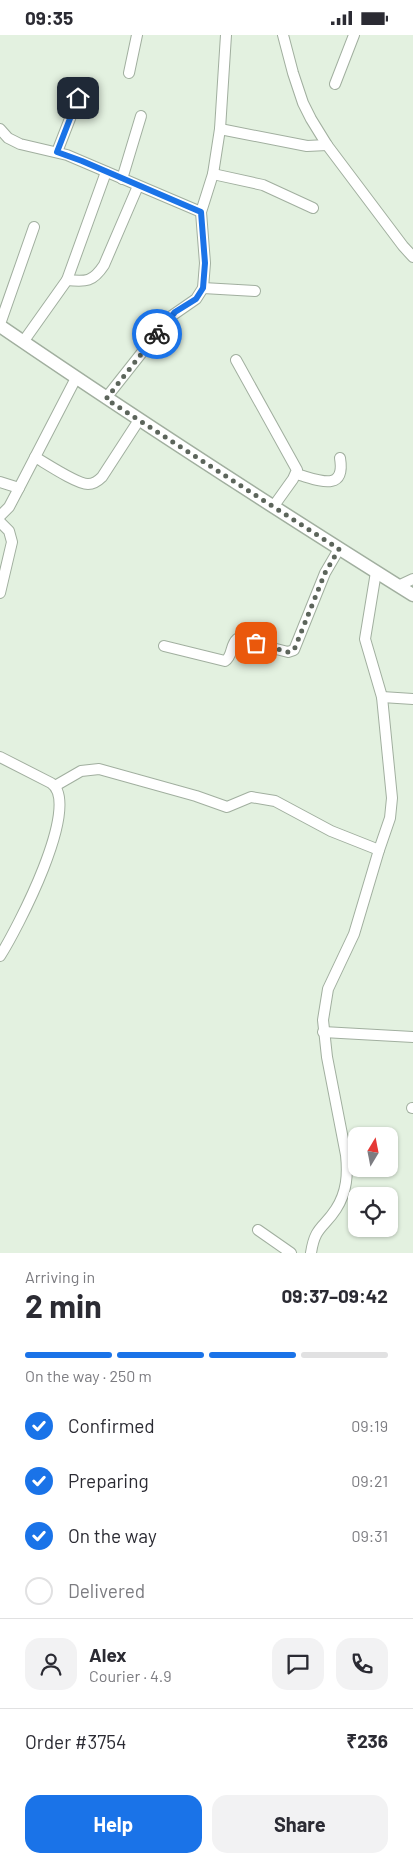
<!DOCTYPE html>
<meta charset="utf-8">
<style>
:root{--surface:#fff;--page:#f2f2f3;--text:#2b2b33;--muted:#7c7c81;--line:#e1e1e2;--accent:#1a73e8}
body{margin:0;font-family:Barlow,sans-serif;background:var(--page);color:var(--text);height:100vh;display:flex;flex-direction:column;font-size:19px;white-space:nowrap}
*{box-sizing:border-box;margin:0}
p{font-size:16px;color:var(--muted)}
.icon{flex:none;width:28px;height:28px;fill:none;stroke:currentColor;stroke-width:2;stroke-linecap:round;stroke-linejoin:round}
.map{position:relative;height:1218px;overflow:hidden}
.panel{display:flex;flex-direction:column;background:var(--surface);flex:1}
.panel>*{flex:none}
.needle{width:32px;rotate:10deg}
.fabs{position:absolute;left:348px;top:1092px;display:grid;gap:10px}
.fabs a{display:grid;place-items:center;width:50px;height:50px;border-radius:10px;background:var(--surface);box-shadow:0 1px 4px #0004;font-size:25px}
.pin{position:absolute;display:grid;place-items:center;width:42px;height:42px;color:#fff;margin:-21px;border-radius:10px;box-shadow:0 2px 8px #0006}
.courier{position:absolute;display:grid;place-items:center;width:50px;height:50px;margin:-25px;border:4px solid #1a73e8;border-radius:50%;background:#fff;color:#222;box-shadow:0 1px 6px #0007}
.summary em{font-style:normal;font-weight:700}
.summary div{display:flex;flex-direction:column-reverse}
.summary{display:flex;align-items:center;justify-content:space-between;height:85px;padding:0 25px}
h1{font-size:32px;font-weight:700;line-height:38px}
.bar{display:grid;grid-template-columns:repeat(4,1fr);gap:8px 5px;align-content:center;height:60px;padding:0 25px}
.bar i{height:6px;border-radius:4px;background:var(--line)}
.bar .selected{background:var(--accent)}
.bar p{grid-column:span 4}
.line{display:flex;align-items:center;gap:12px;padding:0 25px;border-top:1px solid var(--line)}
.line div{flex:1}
.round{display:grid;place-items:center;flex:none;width:52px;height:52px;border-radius:15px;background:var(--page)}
ol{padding:0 25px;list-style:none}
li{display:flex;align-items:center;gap:15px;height:55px}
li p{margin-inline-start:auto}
li .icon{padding:5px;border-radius:50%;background:var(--accent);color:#fff;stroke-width:4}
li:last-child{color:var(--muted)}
li i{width:28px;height:28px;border:2px solid var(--line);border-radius:50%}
.action{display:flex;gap:10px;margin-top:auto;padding:10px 25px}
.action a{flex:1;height:58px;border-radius:15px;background:var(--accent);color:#fff;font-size:20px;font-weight:700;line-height:58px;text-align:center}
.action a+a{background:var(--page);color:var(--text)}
.status{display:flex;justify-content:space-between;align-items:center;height:35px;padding:0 25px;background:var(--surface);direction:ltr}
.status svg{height:14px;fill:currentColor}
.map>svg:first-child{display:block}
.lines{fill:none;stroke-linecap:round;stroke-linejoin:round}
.minor-casing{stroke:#a1af9f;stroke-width:12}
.major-casing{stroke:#a1af9f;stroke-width:15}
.minor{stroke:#fff;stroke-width:10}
.major{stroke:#fff;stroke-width:12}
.done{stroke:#5c655b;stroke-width:5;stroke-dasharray:0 9}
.route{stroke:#1a73e8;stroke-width:6}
</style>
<div class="status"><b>09:35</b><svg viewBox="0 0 49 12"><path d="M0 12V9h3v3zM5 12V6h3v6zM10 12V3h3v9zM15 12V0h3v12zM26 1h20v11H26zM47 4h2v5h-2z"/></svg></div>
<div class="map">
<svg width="413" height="1218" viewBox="0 0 413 1218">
<rect width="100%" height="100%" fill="#e3f1e0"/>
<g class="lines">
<g class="minor-casing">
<g id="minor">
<polyline points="283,0 293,38 303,68 311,84 327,110 403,211 413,222"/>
<polyline points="129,38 137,0"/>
<polyline points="335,49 354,0"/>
<polyline points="0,94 8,103 20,109 67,120 201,177"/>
<polyline points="220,94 307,111 327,110"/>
<polyline points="57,117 78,63"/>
<polyline points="213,139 263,150 313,173"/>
<polyline points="122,144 141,81"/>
<path d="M67,245C86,247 93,247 104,230L138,151"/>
<polyline points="203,253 255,256"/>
<polyline points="0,289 34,192"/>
<polyline points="23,307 67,245 106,137"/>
<polyline points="236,325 297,435 293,444 273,472"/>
<polyline points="106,363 170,282 196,264 203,253 205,228 201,177 213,139 220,94 226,0"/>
<path d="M35,422C47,429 77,449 88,449C94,449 98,446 102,442L139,385"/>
<path d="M296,439C316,444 346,459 340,423"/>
<polyline points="0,447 19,453"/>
<polyline points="0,481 9,472 19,453 76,343"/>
<polyline points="0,487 9,496 12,507 0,558"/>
<polyline points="398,551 413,544"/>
<path d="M164,611L225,626C233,621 230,610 237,604L288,617L294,615L325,538L339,514"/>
<polyline points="382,662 413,664"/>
<path d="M0,722L51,748C83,769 16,896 0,921"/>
<polyline points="55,751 81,736 99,734 196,761 227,772 251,762 275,766 331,796 379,815"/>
<polyline points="323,997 413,1002"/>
<polyline points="412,1073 413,1073"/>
<polyline points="258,1195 291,1218"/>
<path d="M311,1218C315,1191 324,1193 336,1174C347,1157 348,1139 346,1120L327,1022L323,985L328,954L354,899L379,815L390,783L392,763L382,662L365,604L376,537"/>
</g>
</g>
<g class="major-casing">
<path id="major" d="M0,291C136,384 274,473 413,560"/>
</g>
<use href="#minor" class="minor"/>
<use href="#major" class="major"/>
</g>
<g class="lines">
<polyline class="done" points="157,299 106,364 339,514 325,538 294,615 288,617 256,608"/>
<polyline class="route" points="78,63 57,117 82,126 201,177 205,228 203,253 196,264 175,277 157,299"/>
</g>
</svg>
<div class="fabs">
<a><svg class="needle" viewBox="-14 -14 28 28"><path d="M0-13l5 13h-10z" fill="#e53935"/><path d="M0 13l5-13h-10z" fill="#7c7c81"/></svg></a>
<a><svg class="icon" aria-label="locate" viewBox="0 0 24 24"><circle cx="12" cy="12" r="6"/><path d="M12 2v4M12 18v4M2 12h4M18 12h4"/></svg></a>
</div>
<div class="pin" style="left:256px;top:608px;background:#ea580c"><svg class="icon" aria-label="bag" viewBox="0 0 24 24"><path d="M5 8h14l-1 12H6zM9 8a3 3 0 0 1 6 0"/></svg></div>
<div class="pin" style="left:78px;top:63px;background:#1f2937"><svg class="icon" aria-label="home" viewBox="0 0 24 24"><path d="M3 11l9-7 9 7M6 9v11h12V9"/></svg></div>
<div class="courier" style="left:157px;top:299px"><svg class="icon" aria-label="bike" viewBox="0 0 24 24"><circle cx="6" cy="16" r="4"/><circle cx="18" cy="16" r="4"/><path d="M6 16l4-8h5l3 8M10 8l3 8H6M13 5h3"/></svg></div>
</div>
<section class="panel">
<div class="summary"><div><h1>2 min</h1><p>Arriving in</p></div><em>09:37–09:42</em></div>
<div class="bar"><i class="selected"></i><i class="selected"></i><i class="selected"></i><i></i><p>On the way · 250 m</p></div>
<ol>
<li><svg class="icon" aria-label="check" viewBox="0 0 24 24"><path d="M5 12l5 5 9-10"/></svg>Confirmed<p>09:19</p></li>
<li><svg class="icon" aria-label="check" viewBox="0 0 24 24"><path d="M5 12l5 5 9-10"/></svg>Preparing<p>09:21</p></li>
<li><svg class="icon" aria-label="check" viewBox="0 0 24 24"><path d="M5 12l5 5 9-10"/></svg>On the way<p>09:31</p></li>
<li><i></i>Delivered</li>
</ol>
<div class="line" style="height:90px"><a class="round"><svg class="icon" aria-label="person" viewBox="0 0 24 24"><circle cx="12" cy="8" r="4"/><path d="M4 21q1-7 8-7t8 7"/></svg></a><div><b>Alex</b><p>Courier · 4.9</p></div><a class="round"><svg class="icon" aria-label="chat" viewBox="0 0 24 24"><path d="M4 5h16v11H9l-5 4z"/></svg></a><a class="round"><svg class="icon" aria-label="phone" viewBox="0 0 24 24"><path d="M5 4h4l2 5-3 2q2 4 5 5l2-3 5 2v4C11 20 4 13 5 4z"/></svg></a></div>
<div class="line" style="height:65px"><div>Order #3754</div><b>₹236</b></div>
<div class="action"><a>Help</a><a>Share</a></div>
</section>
